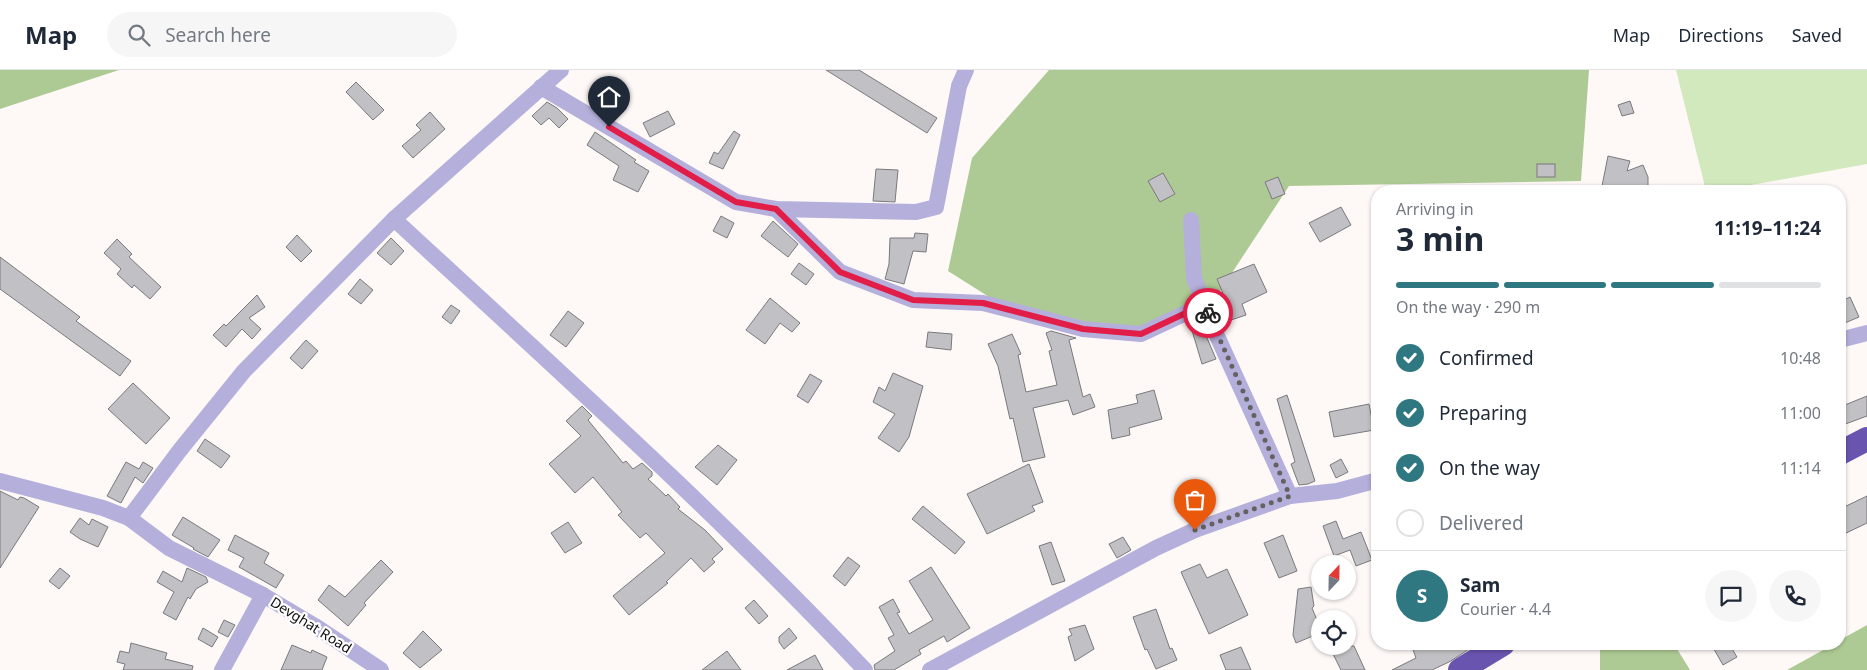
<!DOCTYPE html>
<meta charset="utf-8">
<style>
:root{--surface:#fff;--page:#f6f6f7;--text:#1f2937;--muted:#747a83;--line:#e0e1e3;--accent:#307881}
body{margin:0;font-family:"Noto Sans",sans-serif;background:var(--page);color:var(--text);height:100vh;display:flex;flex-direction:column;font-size:19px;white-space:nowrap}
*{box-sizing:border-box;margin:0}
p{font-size:16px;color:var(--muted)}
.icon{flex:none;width:28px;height:28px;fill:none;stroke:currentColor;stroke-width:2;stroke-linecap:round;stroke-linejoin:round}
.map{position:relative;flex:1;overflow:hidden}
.details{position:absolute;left:1371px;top:115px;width:475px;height:465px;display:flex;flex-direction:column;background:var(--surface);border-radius:20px;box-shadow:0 1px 4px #0004}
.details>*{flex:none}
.needle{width:32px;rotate:22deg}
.buttons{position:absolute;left:1311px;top:485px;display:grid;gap:10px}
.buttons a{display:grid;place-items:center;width:45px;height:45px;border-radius:50%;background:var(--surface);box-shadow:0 1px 4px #0004;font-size:25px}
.pin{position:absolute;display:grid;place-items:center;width:42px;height:42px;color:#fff;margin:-51px -21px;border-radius:50% 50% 50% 0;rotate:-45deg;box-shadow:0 0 5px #0007}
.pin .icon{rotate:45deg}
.courier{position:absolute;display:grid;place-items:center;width:50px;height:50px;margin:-25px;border:4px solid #e11d48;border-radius:50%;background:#fff;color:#222;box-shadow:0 1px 6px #0007}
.overview em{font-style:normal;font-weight:700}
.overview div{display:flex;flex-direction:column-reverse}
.overview{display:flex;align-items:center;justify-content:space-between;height:85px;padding:0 25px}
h1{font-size:32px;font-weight:700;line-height:38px}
.bar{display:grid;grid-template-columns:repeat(4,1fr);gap:8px 5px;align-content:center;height:60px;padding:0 25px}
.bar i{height:6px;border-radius:4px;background:var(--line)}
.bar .on{background:var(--accent)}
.bar p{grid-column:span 4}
.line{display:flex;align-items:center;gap:12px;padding:0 25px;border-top:1px solid var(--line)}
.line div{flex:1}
.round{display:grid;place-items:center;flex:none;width:52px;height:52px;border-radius:26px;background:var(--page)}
ol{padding:0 25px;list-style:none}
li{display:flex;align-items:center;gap:15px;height:55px}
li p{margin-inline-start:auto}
li .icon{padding:5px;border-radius:50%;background:var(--accent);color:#fff;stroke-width:4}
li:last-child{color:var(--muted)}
li i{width:28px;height:28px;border:2px solid var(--line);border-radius:50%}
header{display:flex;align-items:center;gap:30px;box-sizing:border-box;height:70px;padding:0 25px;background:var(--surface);border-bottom:1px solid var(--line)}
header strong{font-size:24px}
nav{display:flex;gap:28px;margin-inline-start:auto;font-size:18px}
.search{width:350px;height:45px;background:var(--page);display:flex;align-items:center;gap:12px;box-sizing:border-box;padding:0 18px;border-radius:28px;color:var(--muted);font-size:19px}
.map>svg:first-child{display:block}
.green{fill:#d1e9bc}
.forest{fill:#aeca94}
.building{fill:#c1c0c4;stroke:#7a797d}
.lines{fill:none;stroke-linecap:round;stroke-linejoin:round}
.minor{stroke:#b5afdb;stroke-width:16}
.highway{stroke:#6954af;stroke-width:24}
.done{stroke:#646160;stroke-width:5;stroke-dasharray:0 9}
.route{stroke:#e11d48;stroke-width:6}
.labels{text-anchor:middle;stroke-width:4.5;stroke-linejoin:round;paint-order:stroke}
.street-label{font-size:14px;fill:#110f0f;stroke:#fff}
</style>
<header>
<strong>Map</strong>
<div class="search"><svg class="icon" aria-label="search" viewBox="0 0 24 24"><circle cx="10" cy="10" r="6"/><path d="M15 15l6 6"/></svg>Search here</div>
<nav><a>Map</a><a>Directions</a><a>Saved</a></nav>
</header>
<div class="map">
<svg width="1867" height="600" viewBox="0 0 1867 600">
<rect width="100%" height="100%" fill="#fef9f7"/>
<polygon class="green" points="1676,0 1867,0 1867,94 1718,121 1706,121"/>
<g class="forest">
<polygon points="0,0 119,0 0,39"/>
<polygon points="1049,0 1589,0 1581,111 1289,116 1203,247 1139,257 1019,246 948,201 972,88"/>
<polygon points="1867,555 1867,600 1787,600 1834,574 1840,574 1840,570"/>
<polygon points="1600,574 1674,574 1690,600 1600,600"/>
</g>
<g class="building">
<polygon points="826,0 859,0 937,48 927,63"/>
<polygon points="356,12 384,40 373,50 346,22"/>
<polygon points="1630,31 1634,43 1622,46 1618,35"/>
<polygon points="547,32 557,38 568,49 559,58 549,48 541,55 532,46"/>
<polygon points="668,41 675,54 650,67 643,53"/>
<polygon points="430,42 445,59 413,88 402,76 421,60 416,55"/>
<polygon points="734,61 740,65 723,99 709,93 714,82 718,84"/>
<polygon points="595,62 636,90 634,92 649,101 638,122 613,110 619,96 587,75"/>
<polygon points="1608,86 1630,91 1627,101 1643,95 1648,107 1648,121 1601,121"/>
<rect x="1537" y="94" width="18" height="13"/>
<polygon points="876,99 898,100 895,132 873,131"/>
<polygon points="1163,103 1175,124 1160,132 1148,111"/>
<polygon points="1278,107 1285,124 1272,129 1265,112"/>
<polygon points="1341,137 1351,155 1320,172 1309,153"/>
<polygon points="721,146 734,153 727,168 713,161"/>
<polygon points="773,151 798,174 788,187 761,166"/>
<polygon points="915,163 928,164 926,182 913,181 904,214 885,209 889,194 890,168 914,168"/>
<polygon points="297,165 312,181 301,192 286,177"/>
<polygon points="391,168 404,181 391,195 377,183"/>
<polygon points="117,169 132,184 129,187 161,217 150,229 134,215 132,218 117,204 121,199 104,183"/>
<polygon points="0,187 80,247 76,251 131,291 120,306 0,219"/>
<polygon points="799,193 814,204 806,215 791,204"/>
<polygon points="1254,194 1267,222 1242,234 1246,245 1225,252 1217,229 1224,226 1217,209"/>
<polygon points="360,209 373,220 361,234 348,224"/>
<polygon points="257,225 265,237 249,248 261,259 252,269 242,259 226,277 213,265 224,254 226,256"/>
<polygon points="1850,227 1859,247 1840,255 1840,232"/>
<polygon points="770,228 800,253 792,262 780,253 765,274 746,260"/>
<polygon points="451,235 460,241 451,254 442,247"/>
<polygon points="568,241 584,253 566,277 550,265"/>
<polygon points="1201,254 1216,289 1202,294 1191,257"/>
<polygon points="1051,261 1076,268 1069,270 1083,327 1090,324 1095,337 1073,345 1068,330 1033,338 1045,387 1023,392 1013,348 1010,349 998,296 988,274 1012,264 1021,284 1018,285 1026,322 1057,315 1049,281 1052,280 1046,263"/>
<polygon points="928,262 952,264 951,280 926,277"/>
<polygon points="306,270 318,281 302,299 290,288"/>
<polygon points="893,303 923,316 909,367 899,382 878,368 895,344 873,332 879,317 885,321"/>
<polygon points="810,304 822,311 808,333 797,326"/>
<polygon points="133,313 170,348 146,374 108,339"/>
<polygon points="1154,320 1162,349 1129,358 1130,365 1112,369 1108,340 1138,333 1136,325"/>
<polygon points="1287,325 1315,411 1308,414 1299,415 1291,394 1295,392 1277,329"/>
<polygon points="1867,326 1867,346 1840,356 1840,337"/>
<polygon points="1369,334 1374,360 1334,367 1329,342"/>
<polygon points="582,336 592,346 588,350 623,393 626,391 633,399 642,393 652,402 652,406 648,409 666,426 668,424 680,437 678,439 705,460 723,479 712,489 715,492 704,502 691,488 666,512 668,513 629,545 613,526 665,483 646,463 640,468 618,445 622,442 593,407 575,423 549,394 581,366 566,351"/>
<polygon points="205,369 230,386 221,398 197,381"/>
<polygon points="718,375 737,390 717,415 695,397"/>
<polygon points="1341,389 1348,402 1336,408 1330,395"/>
<polygon points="126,392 139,399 143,392 153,398 143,413 135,407 121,433 107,426"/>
<polygon points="1029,394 1043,432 1032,436 1035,441 987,464 967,424"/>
<polygon points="1198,419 1203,442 1185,448 1178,426"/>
<polygon points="0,421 18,430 20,427 24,428 39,437 0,498"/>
<polygon points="1867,426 1867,453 1840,466 1840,439"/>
<polygon points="923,436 965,472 955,484 912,449"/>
<polygon points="183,447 220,470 208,487 193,479 194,478 172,465"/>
<polygon points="80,448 89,455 92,449 108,457 98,477 80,469 70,462"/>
<polygon points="1336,451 1343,469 1361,462 1372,490 1356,496 1350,480 1334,486 1323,456"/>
<polygon points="568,452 582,473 565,483 551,463"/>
<polygon points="235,465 269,483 264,493 284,505 276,518 239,497 244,488 228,480"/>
<polygon points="1283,465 1297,501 1279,508 1264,473"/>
<polygon points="1123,467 1131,480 1117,488 1109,474"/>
<polygon points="1051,472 1065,511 1052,515 1039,476"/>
<polygon points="848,487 860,496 845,516 833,506"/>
<polygon points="381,490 393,502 364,533 366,535 348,556 318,530 329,515 345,527"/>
<polygon points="1200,494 1207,508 1227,499 1248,545 1209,564 1181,502"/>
<polygon points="931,497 970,558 947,572 944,566 919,580 921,584 894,600 875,600 874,595 895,581 888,568 894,565 879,537 893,529 900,542 897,543 909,564 933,550 909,511"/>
<polygon points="60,498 70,506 59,519 49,511"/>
<polygon points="187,498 206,507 208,512 196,519 190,529 188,527 176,550 163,543 174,522 157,512 163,501 182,512"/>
<polygon points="1311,517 1314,536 1312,538 1320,557 1320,563 1296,573 1293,565 1298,519"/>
<polygon points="754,530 768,546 759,554 745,538"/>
<polygon points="1156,539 1170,579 1172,578 1177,590 1156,599 1147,579 1145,580 1133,547"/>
<polygon points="224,550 235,555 228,567 218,562"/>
<polygon points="1085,555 1094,579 1075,591 1068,567 1072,565 1069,559"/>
<polygon points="203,558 218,567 212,577 198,569"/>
<polygon points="789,558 797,568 784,579 779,572 779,567"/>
<polygon points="423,561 442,580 420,598 403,583"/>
<polygon points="131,573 167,583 165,589 193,596 192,600 123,600 125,594 117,592 120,581 129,583"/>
<polygon points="1411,574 1477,574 1449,592 1432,600 1392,600 1416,588"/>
<polygon points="1711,574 1729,574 1737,587 1723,595"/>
<polygon points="292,575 311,583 312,580 327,587 322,600 281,600"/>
<polygon points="1329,576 1354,576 1365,600 1341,600"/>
<polygon points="1241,577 1251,600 1226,600 1220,585"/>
<polygon points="727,581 741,600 702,600"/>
<polygon points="815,585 823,600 787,600"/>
</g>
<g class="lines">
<g class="minor">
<polyline points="541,17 736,132 776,139 916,142 936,137 959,16 966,0"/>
<polyline points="776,139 840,202 913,230 983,233 1083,259 1141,264 1205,234"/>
<polyline points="394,149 561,0"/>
<polyline points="1191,150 1194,208 1213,257 1290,426"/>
<polyline points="1840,270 1867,263"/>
<path d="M0,411L103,438L129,448L180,380L244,301L394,149C554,297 716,442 865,600"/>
<polyline points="129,448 169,478 263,525"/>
<polyline points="222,600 263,525 315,556 381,600"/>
<polyline points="930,600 1156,478 1195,460 1290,426 1337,421 1378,410"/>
</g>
<g class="highway">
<polyline points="1840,383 1867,369"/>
<polyline points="1460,600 1503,574"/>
</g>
</g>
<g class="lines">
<polyline class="done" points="1195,460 1290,426 1208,243"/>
<polyline class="route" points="609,57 736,132 776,139 840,202 913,230 983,233 1083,259 1141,264 1205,234 1208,243"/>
</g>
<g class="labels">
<g class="street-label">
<text transform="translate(311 555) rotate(32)" y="5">Devghat Road</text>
</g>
</g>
</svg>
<div class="buttons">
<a><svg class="needle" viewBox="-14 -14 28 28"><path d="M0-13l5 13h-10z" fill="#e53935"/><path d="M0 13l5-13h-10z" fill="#747a83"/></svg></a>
<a><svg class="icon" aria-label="locate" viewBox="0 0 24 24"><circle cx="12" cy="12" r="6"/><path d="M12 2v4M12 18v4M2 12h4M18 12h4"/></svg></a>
</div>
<div class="pin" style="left:1195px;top:460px;background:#ea580c"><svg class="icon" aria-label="bag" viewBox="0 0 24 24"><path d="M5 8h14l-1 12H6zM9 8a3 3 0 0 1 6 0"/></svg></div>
<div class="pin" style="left:609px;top:57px;background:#1f2937"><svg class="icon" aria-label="home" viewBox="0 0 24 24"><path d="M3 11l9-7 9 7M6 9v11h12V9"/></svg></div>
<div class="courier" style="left:1208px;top:243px"><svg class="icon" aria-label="bike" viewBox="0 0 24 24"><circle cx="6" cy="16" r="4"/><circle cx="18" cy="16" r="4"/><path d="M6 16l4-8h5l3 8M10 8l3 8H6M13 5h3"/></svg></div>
<section class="details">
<div class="overview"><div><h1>3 min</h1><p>Arriving in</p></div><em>11:19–11:24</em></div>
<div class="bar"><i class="on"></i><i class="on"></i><i class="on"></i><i></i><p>On the way · 290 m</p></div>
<ol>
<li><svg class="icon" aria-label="check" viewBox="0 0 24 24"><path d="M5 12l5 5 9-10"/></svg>Confirmed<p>10:48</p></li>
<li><svg class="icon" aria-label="check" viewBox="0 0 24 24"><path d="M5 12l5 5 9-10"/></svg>Preparing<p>11:00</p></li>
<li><svg class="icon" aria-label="check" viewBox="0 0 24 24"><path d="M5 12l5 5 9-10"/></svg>On the way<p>11:14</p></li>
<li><i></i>Delivered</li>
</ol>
<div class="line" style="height:90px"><b class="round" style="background:var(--accent);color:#fff">S</b><div><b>Sam</b><p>Courier · 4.4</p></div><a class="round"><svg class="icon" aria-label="chat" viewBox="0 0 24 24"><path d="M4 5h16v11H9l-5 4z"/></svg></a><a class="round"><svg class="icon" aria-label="phone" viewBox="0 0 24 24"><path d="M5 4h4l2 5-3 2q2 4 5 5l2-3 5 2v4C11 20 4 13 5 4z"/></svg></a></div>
</section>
</div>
